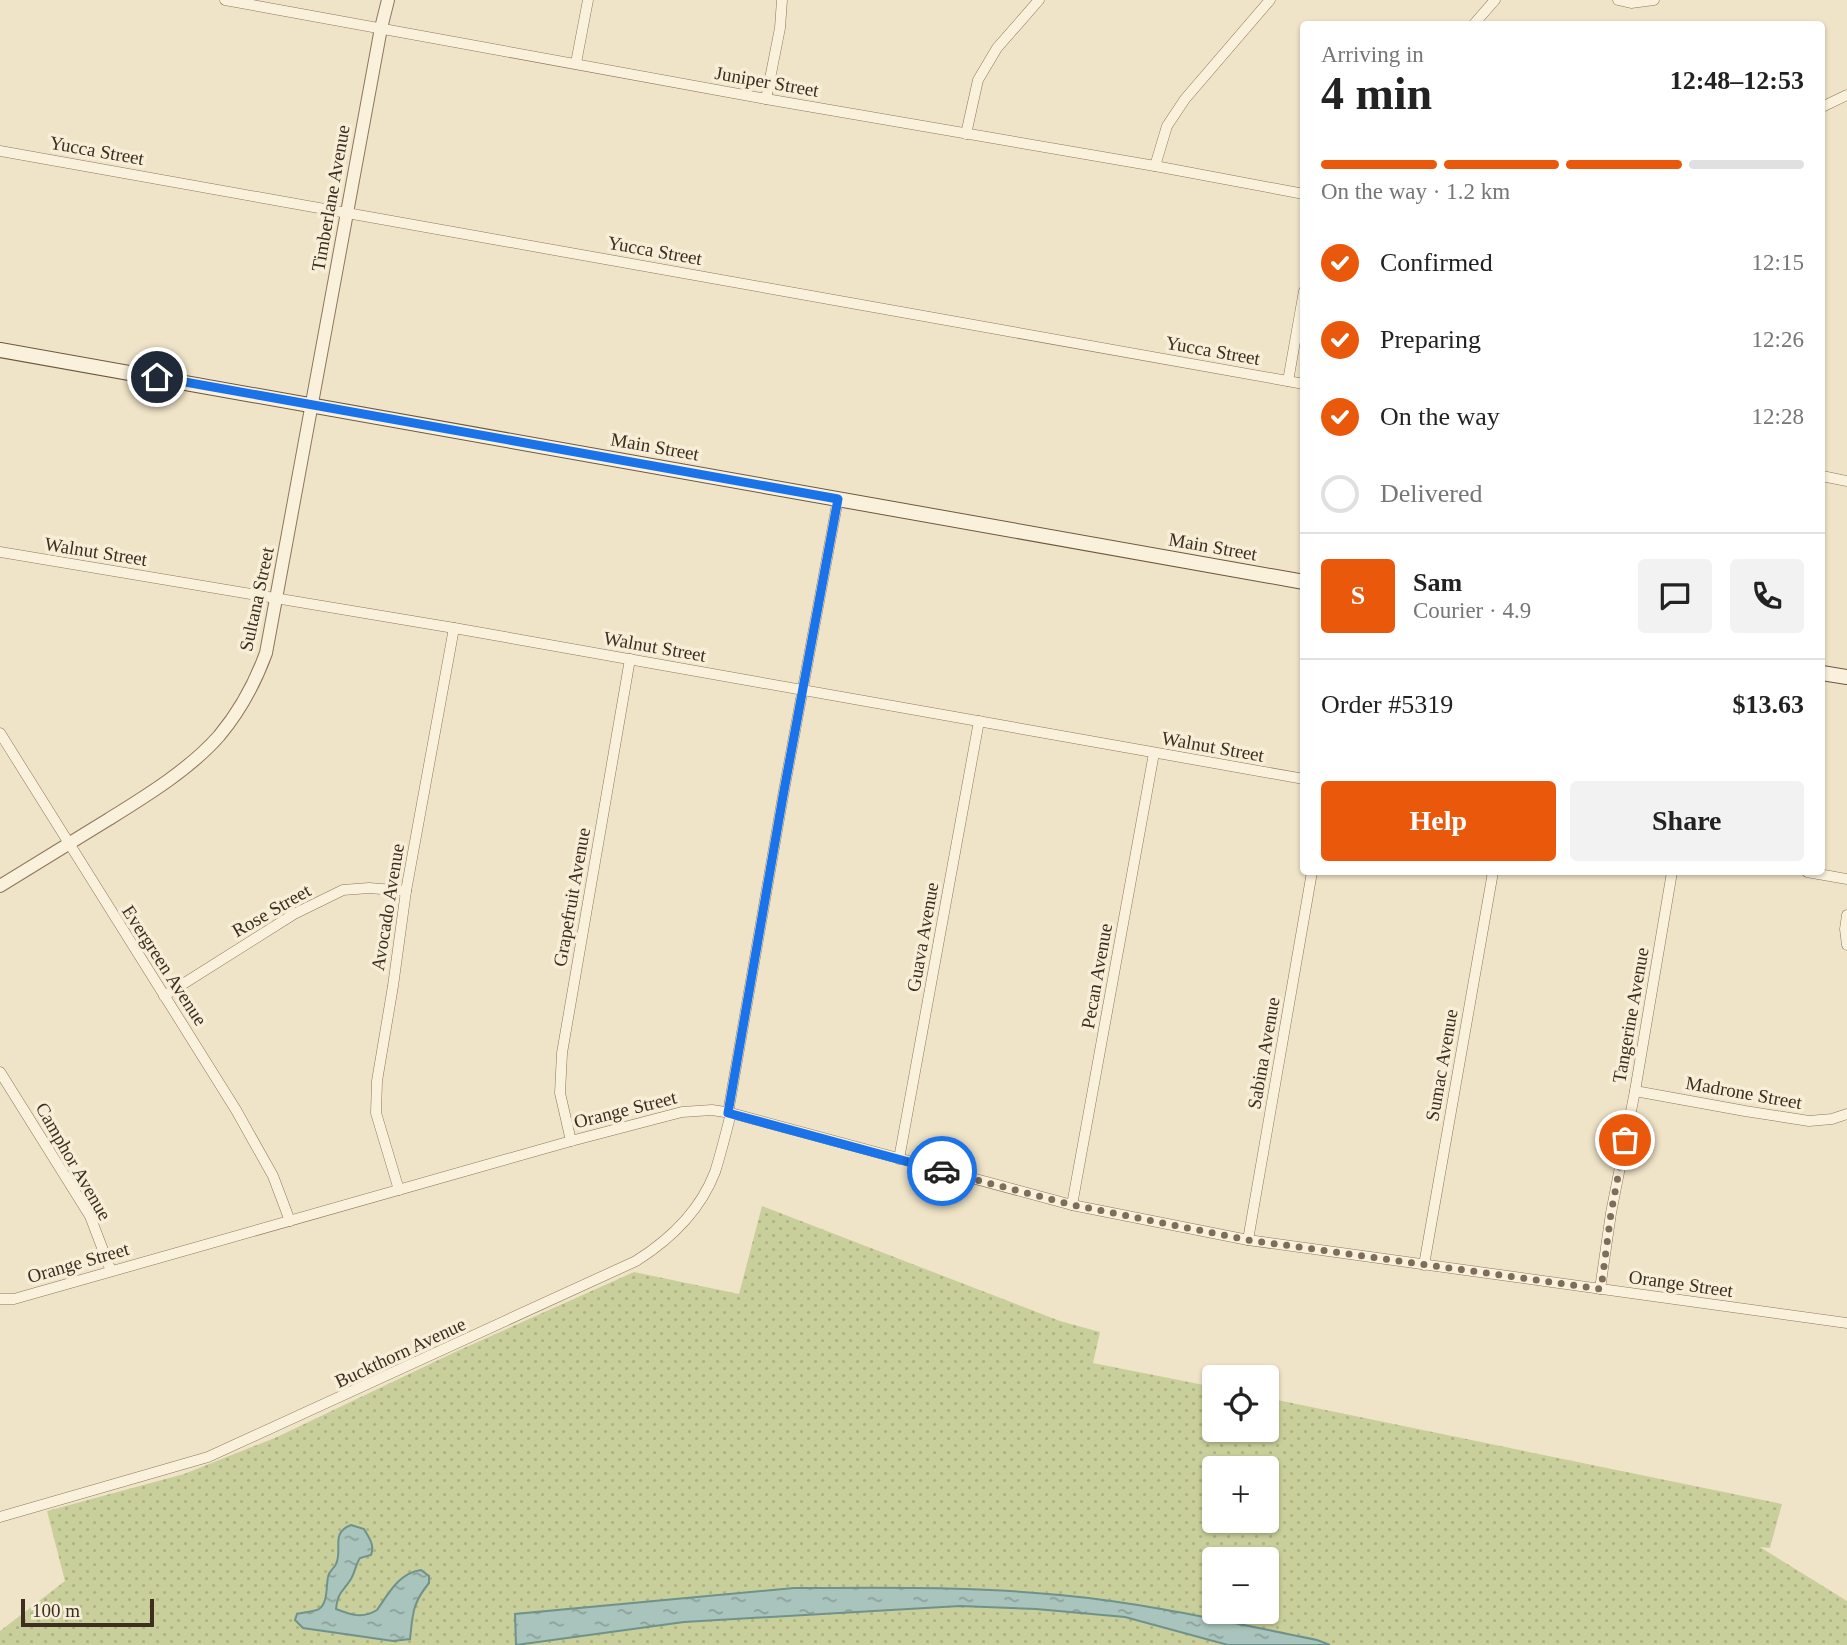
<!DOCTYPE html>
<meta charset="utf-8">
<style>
:root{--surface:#fff;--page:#f2f2f2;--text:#222;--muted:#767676;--line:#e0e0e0;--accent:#ea580c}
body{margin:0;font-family:"Times New Roman",serif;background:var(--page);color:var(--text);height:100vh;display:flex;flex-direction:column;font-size:26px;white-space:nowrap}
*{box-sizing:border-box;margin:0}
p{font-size:23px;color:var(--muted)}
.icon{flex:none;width:38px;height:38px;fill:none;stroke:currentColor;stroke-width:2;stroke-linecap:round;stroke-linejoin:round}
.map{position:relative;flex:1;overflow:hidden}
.sheet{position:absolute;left:1300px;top:21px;width:525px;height:854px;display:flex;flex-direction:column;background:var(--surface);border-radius:7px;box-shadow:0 2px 5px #0004}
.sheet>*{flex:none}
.tools{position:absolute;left:1202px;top:1365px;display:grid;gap:14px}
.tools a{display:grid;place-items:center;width:77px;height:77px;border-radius:7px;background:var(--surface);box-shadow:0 2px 5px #0004;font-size:35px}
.scale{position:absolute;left:21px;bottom:18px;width:133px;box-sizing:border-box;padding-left:7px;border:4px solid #3d2e20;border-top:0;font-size:19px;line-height:24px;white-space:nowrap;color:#3d2e20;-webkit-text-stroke:5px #f7eed8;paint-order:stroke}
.pin{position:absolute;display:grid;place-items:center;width:60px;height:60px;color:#fff;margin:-30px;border:4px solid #fff;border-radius:50%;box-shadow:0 2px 7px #0007}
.courier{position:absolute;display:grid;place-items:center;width:70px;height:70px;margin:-35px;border:5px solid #1a73e8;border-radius:50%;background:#fff;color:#222;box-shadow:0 2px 9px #0007}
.headline em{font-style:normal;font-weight:600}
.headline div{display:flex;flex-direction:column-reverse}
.headline{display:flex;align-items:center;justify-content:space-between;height:119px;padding:0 21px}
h1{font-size:46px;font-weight:600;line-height:52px}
.bar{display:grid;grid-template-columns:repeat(4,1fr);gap:10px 7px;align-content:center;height:84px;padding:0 21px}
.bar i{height:9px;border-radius:5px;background:var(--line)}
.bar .active{background:var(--accent)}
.bar p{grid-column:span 4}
.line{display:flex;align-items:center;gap:18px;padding:0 21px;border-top:2px solid var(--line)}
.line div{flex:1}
.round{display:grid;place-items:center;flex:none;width:74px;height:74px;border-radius:7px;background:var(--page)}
ol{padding:0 21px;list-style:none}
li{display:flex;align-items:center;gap:21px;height:77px}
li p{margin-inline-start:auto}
li .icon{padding:7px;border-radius:50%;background:var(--accent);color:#fff;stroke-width:4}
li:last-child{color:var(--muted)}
li i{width:38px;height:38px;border:4px solid var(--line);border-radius:50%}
.action{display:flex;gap:14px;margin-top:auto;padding:14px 21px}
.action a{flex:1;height:80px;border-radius:7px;background:var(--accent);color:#fff;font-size:28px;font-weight:600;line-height:80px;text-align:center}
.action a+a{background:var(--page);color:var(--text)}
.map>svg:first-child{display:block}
.grass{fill:url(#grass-dots);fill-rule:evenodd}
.water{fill:url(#water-ripples);stroke:#6f938a;stroke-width:2}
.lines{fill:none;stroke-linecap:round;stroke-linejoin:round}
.minor-casing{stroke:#8d765c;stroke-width:11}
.tertiary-casing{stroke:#8d765c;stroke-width:14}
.secondary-casing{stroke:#6f573f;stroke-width:16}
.minor{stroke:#faf1dc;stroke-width:10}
.tertiary{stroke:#faf1dc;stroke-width:12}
.secondary{stroke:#faf1dc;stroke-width:14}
.done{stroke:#7c6e5b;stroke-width:7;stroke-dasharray:0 12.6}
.route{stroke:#1a73e8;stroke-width:9}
.labels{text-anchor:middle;stroke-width:7;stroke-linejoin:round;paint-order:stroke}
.street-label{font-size:19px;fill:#3d2e20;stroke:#f7eed8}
</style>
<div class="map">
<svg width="1847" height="1645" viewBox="0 0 1847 1645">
<defs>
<pattern id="grass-dots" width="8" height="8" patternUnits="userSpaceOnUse" patternTransform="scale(1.75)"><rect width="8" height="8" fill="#c9cf9b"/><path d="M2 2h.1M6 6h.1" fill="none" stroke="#aeb285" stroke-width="1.8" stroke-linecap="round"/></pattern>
<pattern id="water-ripples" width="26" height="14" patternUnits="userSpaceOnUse" patternTransform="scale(1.75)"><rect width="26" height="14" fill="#a9c4bc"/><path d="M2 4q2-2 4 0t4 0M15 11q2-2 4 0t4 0" fill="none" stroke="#8ba098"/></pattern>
</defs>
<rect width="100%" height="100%" fill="#f0e4c8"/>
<path class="grass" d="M762,1206L1060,1321L1100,1332L1093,1363L1214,1387V1430H1267V1398L1782,1504L1770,1548L1760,1547L1847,1601V1645H0V1631L65,1581L47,1511L184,1474L277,1437L455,1352L634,1272L739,1294ZM1214,1468H1267V1521H1214ZM1214,1559H1267V1612H1214Z"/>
<g class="water">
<path d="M351,1525L364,1529C369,1538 375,1545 371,1555L360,1558C356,1564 355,1572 351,1579C343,1592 338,1591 336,1609C351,1615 363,1619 377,1610C389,1593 399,1573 421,1570L429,1576V1583C412,1604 413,1613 410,1639L393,1641L303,1628L295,1620L297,1614C303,1612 314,1612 319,1609C328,1603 326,1587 328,1577C329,1570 334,1569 336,1564C343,1549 330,1533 351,1525Z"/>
<path d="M794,1588C883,1588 972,1586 1060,1595C1147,1603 1232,1623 1317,1640L1330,1645H1228L1125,1617L1036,1609L960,1606L684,1622L516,1645L515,1614Z"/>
</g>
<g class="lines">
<g class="minor-casing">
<g id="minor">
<polyline points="225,0 766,99 1155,166 1304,194"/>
<polyline points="1618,0 1631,3 1654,0"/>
<polyline points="1474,24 1495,0"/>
<polyline points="576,63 588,0"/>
<polyline points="766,99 780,28 782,0"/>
<polyline points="1822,107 1847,95"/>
<polyline points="966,134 978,80 997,48 1039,0"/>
<polyline points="0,151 1304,384"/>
<polyline points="1155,166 1167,126 1185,99 1270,0"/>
<polyline points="1288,381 1304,291"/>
<polyline points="1822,476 1847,481"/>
<polyline points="0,552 454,628 1304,779"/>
<polyline points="0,733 236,1110 273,1176 290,1221"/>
<polyline points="1807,872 1847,879"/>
<polyline points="1847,915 1845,929 1847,945"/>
<polyline points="164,996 294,914 343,890 369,888 406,891"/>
<polyline points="0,1072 90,1216 111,1271"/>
<polyline points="1635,1091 1745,1111 1809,1121 1832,1119 1847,1114"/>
<polyline points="728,1113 783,796 838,499"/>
<polyline points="571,1141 560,1093 562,1053 630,659"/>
<polyline points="899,1159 979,721"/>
<polyline points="399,1190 376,1113 377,1081 393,986 406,891 454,628"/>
<polyline points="1072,1205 1154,753"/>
<polyline points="1248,1240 1312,872"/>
<polyline points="1424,1265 1493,872"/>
<polyline points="1600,1289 1611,1213 1635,1091 1672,872"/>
<polyline points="0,1299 14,1299 571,1141 682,1112 712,1110 731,1113 1072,1205 1248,1240 1847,1323"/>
<path d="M0,1517L208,1457L636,1261C671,1239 700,1211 715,1172C721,1153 726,1133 731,1113"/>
</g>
</g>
<g class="tertiary-casing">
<path id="tertiary" d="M0,886C36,864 73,841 109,819C146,796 190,769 219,736C240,711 255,683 266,653L381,28L388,0"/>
</g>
<g class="secondary-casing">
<g id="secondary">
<polyline points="0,350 1304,582"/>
<polyline points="1822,673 1847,677"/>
</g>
</g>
<use href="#minor" class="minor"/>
<use href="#tertiary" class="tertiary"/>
<use href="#secondary" class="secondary"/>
</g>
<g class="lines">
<polyline class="done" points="942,1171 1073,1205 1248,1240 1601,1289 1611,1213 1625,1140"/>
<polyline class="route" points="157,377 838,499 783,796 728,1113 942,1171"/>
</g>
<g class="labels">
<g class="street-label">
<text transform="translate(767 81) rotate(10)" y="7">Juniper Street</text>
<text transform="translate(97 150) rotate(10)" y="7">Yucca Street</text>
<text transform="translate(330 198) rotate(-80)" y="7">Timberlane Avenue</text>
<text transform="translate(655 250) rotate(10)" y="7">Yucca Street</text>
<text transform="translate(1213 350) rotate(10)" y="7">Yucca Street</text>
<text transform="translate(655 446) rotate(10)" y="7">Main Street</text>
<text transform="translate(1213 546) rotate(10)" y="7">Main Street</text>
<text transform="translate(96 551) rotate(9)" y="7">Walnut Street</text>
<text transform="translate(256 599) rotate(-78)" y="7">Sultana Street</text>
<text transform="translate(655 646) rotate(10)" y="7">Walnut Street</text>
<text transform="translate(1213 746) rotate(10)" y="7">Walnut Street</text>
<text transform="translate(571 897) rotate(-80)" y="7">Grapefruit Avenue</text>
<text transform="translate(387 907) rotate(-81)" y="7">Avocado Avenue</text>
<text transform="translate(271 910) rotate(-30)" y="7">Rose Street</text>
<text transform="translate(922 937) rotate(-80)" y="7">Guava Avenue</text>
<text transform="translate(165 965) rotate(57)" y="7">Evergreen Avenue</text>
<text transform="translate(1096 976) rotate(-80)" y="7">Pecan Avenue</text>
<text transform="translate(1630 1015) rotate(-80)" y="7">Tangerine Avenue</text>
<text transform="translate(1263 1053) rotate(-80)" y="7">Sabina Avenue</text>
<text transform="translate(1441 1065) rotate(-80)" y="7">Sumac Avenue</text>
<text transform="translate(1744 1092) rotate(10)" y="7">Madrone Street</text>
<text transform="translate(625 1109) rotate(-14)" y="7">Orange Street</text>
<text transform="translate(74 1161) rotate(60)" y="7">Camphor Avenue</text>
<text transform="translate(78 1262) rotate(-16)" y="7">Orange Street</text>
<text transform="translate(1681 1283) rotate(8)" y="7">Orange Street</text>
<text transform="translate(400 1352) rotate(-25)" y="7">Buckthorn Avenue</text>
</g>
</g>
</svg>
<div class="tools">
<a><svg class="icon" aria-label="locate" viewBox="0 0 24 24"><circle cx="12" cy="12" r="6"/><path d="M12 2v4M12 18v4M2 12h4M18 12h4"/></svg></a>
<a>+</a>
<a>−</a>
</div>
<div class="scale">100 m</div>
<div class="pin" style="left:1625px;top:1140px;background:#ea580c"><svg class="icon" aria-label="bag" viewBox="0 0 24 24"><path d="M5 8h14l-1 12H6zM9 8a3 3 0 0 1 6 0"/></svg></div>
<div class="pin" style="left:157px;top:377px;background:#1f2937"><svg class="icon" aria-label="home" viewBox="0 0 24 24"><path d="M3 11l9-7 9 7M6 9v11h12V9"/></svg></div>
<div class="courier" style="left:942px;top:1171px"><svg class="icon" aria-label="car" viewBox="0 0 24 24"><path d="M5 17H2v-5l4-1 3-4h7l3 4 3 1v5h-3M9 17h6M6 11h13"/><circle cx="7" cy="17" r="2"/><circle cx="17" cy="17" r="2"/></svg></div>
<section class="sheet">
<div class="headline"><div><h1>4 min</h1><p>Arriving in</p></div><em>12:48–12:53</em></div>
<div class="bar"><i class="active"></i><i class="active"></i><i class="active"></i><i></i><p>On the way · 1.2 km</p></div>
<ol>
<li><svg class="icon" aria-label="check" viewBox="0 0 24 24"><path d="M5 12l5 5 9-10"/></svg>Confirmed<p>12:15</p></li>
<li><svg class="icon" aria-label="check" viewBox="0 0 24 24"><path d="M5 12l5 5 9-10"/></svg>Preparing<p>12:26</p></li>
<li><svg class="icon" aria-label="check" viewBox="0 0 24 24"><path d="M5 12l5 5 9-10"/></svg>On the way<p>12:28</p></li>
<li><i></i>Delivered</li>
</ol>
<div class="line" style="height:126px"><b class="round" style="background:var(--accent);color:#fff">S</b><div><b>Sam</b><p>Courier · 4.9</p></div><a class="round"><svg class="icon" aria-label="chat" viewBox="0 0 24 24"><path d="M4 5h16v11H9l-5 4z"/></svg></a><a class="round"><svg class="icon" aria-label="phone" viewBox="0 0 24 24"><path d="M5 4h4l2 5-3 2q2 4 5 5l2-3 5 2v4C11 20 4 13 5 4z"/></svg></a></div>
<div class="line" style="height:91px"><div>Order #5319</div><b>$13.63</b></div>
<div class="action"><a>Help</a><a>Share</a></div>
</section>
</div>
